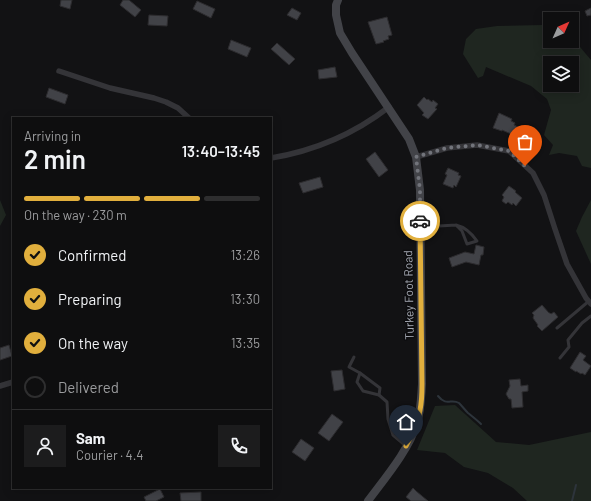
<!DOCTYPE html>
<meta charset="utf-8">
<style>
:root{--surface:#0e0e0f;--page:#1c1c1d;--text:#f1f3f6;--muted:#9b9c9e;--line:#2e2e2f;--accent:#e1af3d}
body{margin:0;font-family:Barlow,sans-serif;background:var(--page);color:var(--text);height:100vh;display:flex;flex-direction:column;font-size:15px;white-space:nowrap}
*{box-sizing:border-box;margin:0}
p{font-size:13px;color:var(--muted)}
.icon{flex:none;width:22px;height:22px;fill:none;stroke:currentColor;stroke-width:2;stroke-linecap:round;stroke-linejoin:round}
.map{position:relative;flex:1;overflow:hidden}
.side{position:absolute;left:12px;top:117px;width:260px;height:372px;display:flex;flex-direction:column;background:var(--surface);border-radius:0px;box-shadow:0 2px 10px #0003,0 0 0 1px var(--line)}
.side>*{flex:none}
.needle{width:26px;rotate:45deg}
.buttons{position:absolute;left:543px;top:12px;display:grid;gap:8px}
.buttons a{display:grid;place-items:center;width:36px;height:36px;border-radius:0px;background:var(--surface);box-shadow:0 2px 10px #0003,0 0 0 1px var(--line);font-size:20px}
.pin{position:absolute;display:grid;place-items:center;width:34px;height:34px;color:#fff;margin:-41px -17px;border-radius:50% 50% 50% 0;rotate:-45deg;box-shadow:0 0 4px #0007}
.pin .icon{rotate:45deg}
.courier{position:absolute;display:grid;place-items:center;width:40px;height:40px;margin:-20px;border:3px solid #e1af3d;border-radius:50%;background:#fff;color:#222;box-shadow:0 1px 5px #0007}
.headline em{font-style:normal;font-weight:600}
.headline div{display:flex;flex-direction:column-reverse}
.headline{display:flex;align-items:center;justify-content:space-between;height:68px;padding:0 12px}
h1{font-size:26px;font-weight:600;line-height:30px}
.bar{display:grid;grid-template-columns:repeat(4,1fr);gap:6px 4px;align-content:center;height:48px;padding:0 12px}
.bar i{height:5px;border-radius:3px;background:var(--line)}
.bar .current{background:var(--accent)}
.bar p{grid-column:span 4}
.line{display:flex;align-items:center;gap:10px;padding:0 12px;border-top:1px solid var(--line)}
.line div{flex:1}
.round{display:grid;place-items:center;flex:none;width:42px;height:42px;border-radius:0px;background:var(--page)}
ol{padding:0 12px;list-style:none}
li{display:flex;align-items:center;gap:12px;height:44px}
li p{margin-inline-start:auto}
li .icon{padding:4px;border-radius:50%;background:var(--accent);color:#111;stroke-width:4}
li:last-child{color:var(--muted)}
li i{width:22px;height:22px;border:2px solid var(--line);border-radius:50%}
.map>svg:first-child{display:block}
.green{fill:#1f2620;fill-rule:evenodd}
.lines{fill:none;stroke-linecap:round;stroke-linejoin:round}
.stream{stroke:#2d343b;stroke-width:2}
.building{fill:#414247;stroke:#2d2c2f}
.lane{stroke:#343438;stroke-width:3}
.street{stroke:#343438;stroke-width:5.5}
.secondary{stroke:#424348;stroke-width:8}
.done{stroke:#72747b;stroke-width:4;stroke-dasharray:0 7.2}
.route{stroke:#e1af3d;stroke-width:5}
.labels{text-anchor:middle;stroke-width:3;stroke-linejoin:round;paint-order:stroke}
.street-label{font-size:12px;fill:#a5a9b3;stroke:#0d0d0f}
</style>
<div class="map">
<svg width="591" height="501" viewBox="0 0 591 501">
<rect width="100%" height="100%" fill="#121214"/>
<g class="green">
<path d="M550,22V41H572V25L575,41L591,60V168L582,166L577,156L559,153L549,155L553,145L544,135L551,110L547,99L531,86L486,67L483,76L478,78L463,54L466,39L476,29L497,26L543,25ZM550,63H572V85H550Z"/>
<polygon points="0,200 6,215 0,226"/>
<polygon points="591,200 591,264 576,231 582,217"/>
<polygon points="455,405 496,442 529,445 591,432 591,501 527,501 513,488 488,473 464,467 445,453 417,450 435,406"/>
</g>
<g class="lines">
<g class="stream">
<path d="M438,396C447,407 451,398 459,403C462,406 465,410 468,413C473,417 477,420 481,424"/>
<polyline points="572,501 576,485"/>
</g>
</g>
<g class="building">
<polygon points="61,0 72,0 70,9 60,6"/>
<polygon points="123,0 129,0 141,10 135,17 120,5"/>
<polygon points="197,1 215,9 211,18 193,9"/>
<polygon points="292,8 301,13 297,20 287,15"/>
<polygon points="591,8 591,15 587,16 585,11"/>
<polygon points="149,15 168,16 167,26 148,25"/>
<polygon points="387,17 392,35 388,36 389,39 383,41 384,42 376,44 368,22"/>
<polygon points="231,40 251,48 247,57 228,49"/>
<polygon points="277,43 295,59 289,65 271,49"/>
<polygon points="335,67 337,77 319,79 318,70"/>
<polygon points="49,88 68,95 65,104 46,97"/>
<polygon points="424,97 427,100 428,99 432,102 433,100 438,104 435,108 437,109 428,119 422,115 424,113 417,105"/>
<polygon points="499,113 512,119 511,121 515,123 514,125 518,127 516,132 513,131 511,134 502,130 502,131 493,128"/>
<polygon points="375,152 388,170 379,177 366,159"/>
<polygon points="448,168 459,173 458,175 461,176 456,187 454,185 453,188 443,184 447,175 445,174"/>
<polygon points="320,177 323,187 303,193 299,183"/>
<polygon points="509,186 516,191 515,192 522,198 516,206 513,203 512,205 508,202 506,204 502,201 504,197 502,195"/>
<polygon points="476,245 484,247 483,255 481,255 479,265 466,262 452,267 449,258 465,252 474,254"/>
<polygon points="542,305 549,313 550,313 551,314 554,312 558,317 542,331 537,326 538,325 533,318 534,315 532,313"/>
<polygon points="9,345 12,356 0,360 0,348"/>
<polygon points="580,352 586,356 583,360 591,366 585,375 582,373 581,374 576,371 576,372 570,368"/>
<polygon points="342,370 345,389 334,391 331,371"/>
<polygon points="520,379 521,386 528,385 528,391 522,392 523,407 512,408 511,399 509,399 506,394 510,386 509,380"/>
<polygon points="332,414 343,422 329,441 318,433"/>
<polygon points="301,439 314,448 305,461 292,452"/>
<polygon points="413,488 416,491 428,501 411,501 406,497"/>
<polygon points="160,489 164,497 156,501 146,501 144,497"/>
<polygon points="201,492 201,501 181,501 180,493"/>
</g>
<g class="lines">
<g class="lane">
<path d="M422,227L456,225L462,231L467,244L477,241C472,234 465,227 456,225"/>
<polyline points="557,328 589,301"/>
<polyline points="354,357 349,367 360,373 357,382 363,391 379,395 387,402 388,419 393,435 406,446"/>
<polyline points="560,358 569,347 568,340 582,323 591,316"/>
<polyline points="360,373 380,388 379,395"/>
</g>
<g class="street">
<polyline points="59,71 110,88 154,98 166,102 178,108 189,118"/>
<polyline points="416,157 447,148 477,145 509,151 533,173 544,195 555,229 567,264 586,298 591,304"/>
<path d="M271,158C314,151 354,134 389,107"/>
<polyline points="0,386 13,382"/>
</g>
<path class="secondary" d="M338,0L336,5V15L340,33L352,53L409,139L416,157L420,190L422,384C421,397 421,411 417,423C409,450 385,478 368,501"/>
</g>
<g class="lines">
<polyline class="done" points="420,221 420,190 416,157 447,148 477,145 509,151 525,166"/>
<path class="route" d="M406,446C412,435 418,423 420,410C422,401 422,392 422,384L420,221"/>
</g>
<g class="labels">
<g class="street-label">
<text transform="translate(409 295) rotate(-91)" y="4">Turkey Foot Road</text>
</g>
</g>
</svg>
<div class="buttons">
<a><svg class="needle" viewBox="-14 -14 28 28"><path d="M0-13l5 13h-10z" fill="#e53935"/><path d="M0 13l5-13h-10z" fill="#9b9c9e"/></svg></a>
<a><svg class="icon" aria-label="layers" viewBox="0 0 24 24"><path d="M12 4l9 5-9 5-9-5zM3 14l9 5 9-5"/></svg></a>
</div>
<div class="pin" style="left:525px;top:166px;background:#ea580c"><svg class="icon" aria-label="bag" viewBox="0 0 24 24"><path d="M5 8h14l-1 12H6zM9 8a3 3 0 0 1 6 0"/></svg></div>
<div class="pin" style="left:406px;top:446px;background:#1f2937"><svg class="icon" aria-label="home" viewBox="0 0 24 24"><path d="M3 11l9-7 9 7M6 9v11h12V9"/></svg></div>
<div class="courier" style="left:420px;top:221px"><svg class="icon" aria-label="car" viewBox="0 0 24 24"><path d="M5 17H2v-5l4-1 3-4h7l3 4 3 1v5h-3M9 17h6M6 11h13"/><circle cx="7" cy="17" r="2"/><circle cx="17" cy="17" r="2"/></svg></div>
<section class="side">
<div class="headline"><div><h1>2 min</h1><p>Arriving in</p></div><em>13:40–13:45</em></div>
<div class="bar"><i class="current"></i><i class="current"></i><i class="current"></i><i></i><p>On the way · 230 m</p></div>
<ol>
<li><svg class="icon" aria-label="check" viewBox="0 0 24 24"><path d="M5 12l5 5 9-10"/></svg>Confirmed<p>13:26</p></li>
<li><svg class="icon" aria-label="check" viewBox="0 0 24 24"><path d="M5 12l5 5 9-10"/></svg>Preparing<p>13:30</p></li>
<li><svg class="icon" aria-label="check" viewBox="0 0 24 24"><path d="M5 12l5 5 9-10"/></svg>On the way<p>13:35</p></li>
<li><i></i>Delivered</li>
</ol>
<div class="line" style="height:72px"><a class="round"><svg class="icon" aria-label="person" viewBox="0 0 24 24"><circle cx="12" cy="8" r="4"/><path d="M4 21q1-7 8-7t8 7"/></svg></a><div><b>Sam</b><p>Courier · 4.4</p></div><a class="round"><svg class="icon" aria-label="phone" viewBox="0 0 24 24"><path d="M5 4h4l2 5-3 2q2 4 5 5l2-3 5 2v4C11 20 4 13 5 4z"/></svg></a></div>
</section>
</div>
